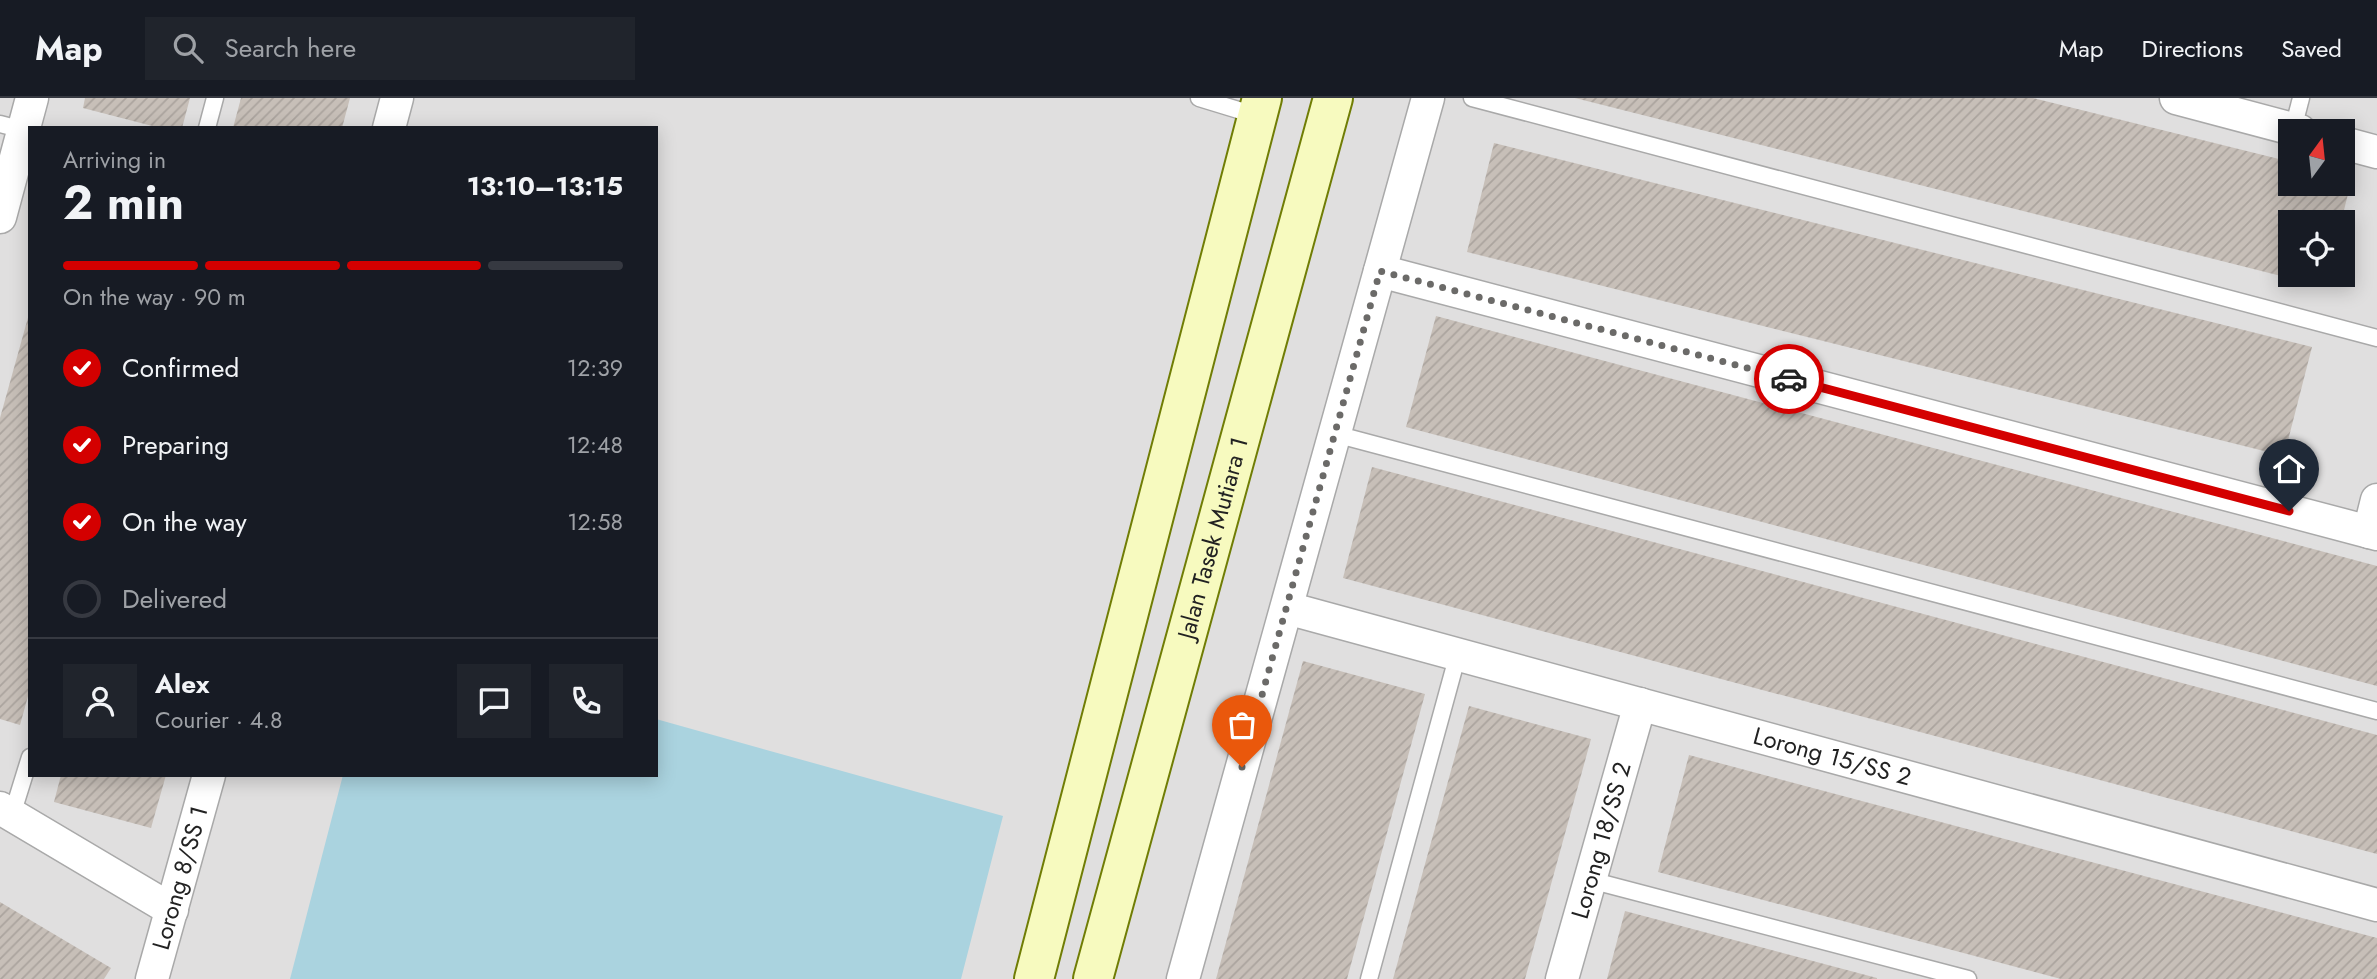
<!DOCTYPE html>
<meta charset="utf-8">
<style>
:root{--surface:#171b24;--page:#20242c;--text:#f1f3f6;--muted:#9ea1a6;--line:#363941;--accent:#d40000}
body{margin:0;font-family:Jost,sans-serif;background:var(--page);color:var(--text);height:100vh;display:flex;flex-direction:column;font-size:26px;white-space:nowrap}
*{box-sizing:border-box;margin:0}
p{font-size:23px;color:var(--muted)}
.icon{flex:none;width:38px;height:38px;fill:none;stroke:currentColor;stroke-width:2;stroke-linecap:round;stroke-linejoin:round}
.map{position:relative;flex:1;overflow:hidden}
.side{position:absolute;left:28px;top:28px;width:630px;height:651px;display:flex;flex-direction:column;background:var(--surface);border-radius:0px;box-shadow:0 4px 18px #0003}
.side>*{flex:none}
.needle{width:46px;rotate:15deg}
.fabs{position:absolute;left:2278px;top:21px;display:grid;gap:14px}
.fabs a{display:grid;place-items:center;width:77px;height:77px;border-radius:0px;background:var(--surface);box-shadow:0 4px 18px #0003;font-size:35px}
.pin{position:absolute;display:grid;place-items:center;width:60px;height:60px;color:#fff;margin:-72px -30px;border-radius:50% 50% 50% 0;rotate:-45deg;box-shadow:0 0 7px #0007}
.pin .icon{rotate:45deg}
.courier{position:absolute;display:grid;place-items:center;width:70px;height:70px;margin:-35px;border:5px solid #d40000;border-radius:50%;background:#fff;color:#222;box-shadow:0 2px 9px #0007}
.headline em{font-style:normal;font-weight:700}
.headline div{display:flex;flex-direction:column-reverse}
.headline{display:flex;align-items:center;justify-content:space-between;height:119px;padding:0 35px}
h1{font-size:46px;font-weight:700;line-height:52px}
.bar{display:grid;grid-template-columns:repeat(4,1fr);gap:10px 7px;align-content:center;height:84px;padding:0 35px}
.bar i{height:9px;border-radius:5px;background:var(--line)}
.bar .active{background:var(--accent)}
.bar p{grid-column:span 4}
.line{display:flex;align-items:center;gap:18px;padding:0 35px;border-top:2px solid var(--line)}
.line div{flex:1}
.round{display:grid;place-items:center;flex:none;width:74px;height:74px;border-radius:0px;background:var(--page)}
ol{padding:0 35px;list-style:none}
li{display:flex;align-items:center;gap:21px;height:77px}
li p{margin-inline-start:auto}
li .icon{padding:7px;border-radius:50%;background:var(--accent);color:#fff;stroke-width:4}
li:last-child{color:var(--muted)}
li i{width:38px;height:38px;border:4px solid var(--line);border-radius:50%}
header{display:flex;align-items:center;gap:42px;box-sizing:border-box;height:98px;padding:0 35px;background:var(--surface);border-bottom:2px solid var(--line)}
header strong{font-size:33px}
nav{display:flex;gap:38px;margin-inline-start:auto;font-size:24px}
.search{width:490px;height:63px;background:var(--page);display:flex;align-items:center;gap:18px;box-sizing:border-box;padding:0 24px;border-radius:0px;color:var(--muted);font-size:26px}
.map>svg:first-child{display:block}
.residential{fill:#e0dfdf;fill-rule:evenodd}
.water{fill:#aad3df}
.building{fill:url(#building-hatch)}
.lines{fill:none;stroke-linecap:round;stroke-linejoin:round}
.lane-casing{stroke:#a9a9a9;stroke-width:19}
.street-casing{stroke:#a9a9a9;stroke-width:35}
.secondary-casing{stroke:#707d05;stroke-width:42}
.lane{stroke:#fff;stroke-width:16}
.street{stroke:#fff;stroke-width:32}
.secondary{stroke:#f7fabf;stroke-width:38}
.done{stroke:#6b6a68;stroke-width:7;stroke-dasharray:0 12.6}
.route{stroke:#d40000;stroke-width:9}
.labels{text-anchor:middle;stroke-width:5;stroke-linejoin:round;paint-order:stroke}
.street-label{font-size:24px;fill:#222;stroke:#fff}
</style>
<header>
<strong>Map</strong>
<div class="search"><svg class="icon" aria-label="search" viewBox="0 0 24 24"><circle cx="10" cy="10" r="6"/><path d="M15 15l6 6"/></svg>Search here</div>
<nav><a>Map</a><a>Directions</a><a>Saved</a></nav>
</header>
<div class="map">
<svg width="2377" height="881" viewBox="0 0 2377 881">
<defs>
<pattern id="building-hatch" width="6" height="6" patternUnits="userSpaceOnUse" patternTransform="scale(1.75)"><rect width="6" height="6" fill="#c7bfb8"/><path d="M-1 1l2-2M0 6l6-6M5 7l2-2" fill="none" stroke="#aba49e"/></pattern>
</defs>
<rect width="100%" height="100%" fill="#f2efe9"/>
<path class="residential" d="M0,0H2377V881H0ZM30,30H656V677H30ZM2291,33H2343V86H2291ZM2291,124H2343V177H2291Z"/>
<polygon class="water" points="656,621 1003,718 961,881 290,881 343,677 656,677"/>
<g class="building">
<polygon points="85,0 190,0 182,30 160,30 83,10"/>
<polygon points="241,0 350,0 342,30 233,30"/>
<polygon points="1575,0 2033,0 2291,64 2291,86 2343,86 2343,77 2352,80 2341,124 2291,124 2291,177 2328,177 2325,189"/>
<polygon points="1494,45 2312,249 2284,358 1467,154"/>
<polygon points="29,216 30,591 20,627 0,621 0,320"/>
<polygon points="1436,218 2377,468 2377,588 1406,329"/>
<polygon points="1372,369 2377,637 2377,756 1343,480"/>
<polygon points="1303,563 1425,596 1347,881 1216,881"/>
<polygon points="1469,608 1591,641 1525,881 1393,881"/>
<polygon points="1689,657 2377,840 2377,881 2061,881 1658,774"/>
<polygon points="61,677 166,677 151,730 54,704"/>
<polygon points="0,804 111,870 104,881 0,881"/>
<polygon points="1625,813 1877,880 1877,881 1607,881"/>
</g>
<g class="lines">
<g class="lane-casing">
<g id="lane">
<polyline points="1199,0 1258,18"/>
<polyline points="1472,0 2377,240"/>
<polyline points="0,26 27,33"/>
<polyline points="207,30 215,0"/>
<polyline points="2293,31 2301,0"/>
<polyline points="1335,336 2377,613"/>
<polyline points="12,717 30,659"/>
<polyline points="1590,782 1968,881"/>
<polyline points="1369,881 1458,556"/>
</g>
</g>
<g class="street-casing">
<g id="street">
<polyline points="2176,0 2300,33"/>
<polyline points="389,30 397,0"/>
<polyline points="2343,45 2377,54"/>
<polyline points="0,119 32,0"/>
<polyline points="1380,173 2377,436"/>
<polyline points="2369,434 2377,402"/>
<path id="s1" d="M1287,510L2377,807"/>
<polyline points="0,710 172,812"/>
<path id="s2" d="M152,881L209,677"/>
<polyline points="1183,881 1428,0"/>
<path id="s3" d="M1562,881L1640,606"/>
</g>
</g>
<g class="secondary-casing">
<g id="secondary">
<polyline points="1034,881 1262,0"/>
<path id="s4" d="M1093,881L1333,0"/>
</g>
</g>
<use href="#lane" class="lane"/>
<use href="#street" class="street"/>
<use href="#secondary" class="secondary"/>
</g>
<g class="lines">
<polyline class="done" points="1242,669 1380,173 1789,281"/>
<polyline class="route" points="1789,281 2289,413"/>
</g>
<g class="labels">
<g class="street-label">
<text dy="8" stroke="none"><textPath href="#s4" startOffset="457">Jalan Tasek Mutiara 1</textPath></text>
<text dy="8" stroke="none"><textPath href="#s1" startOffset="565">Lorong 15/SS 2</textPath></text>
<text dy="8" stroke="none"><textPath href="#s3" startOffset="144">Lorong 18/SS 2</textPath></text>
<text dy="8" stroke="none"><textPath href="#s2" startOffset="105">Lorong 8/SS 1</textPath></text>
</g>
</g>
</svg>
<div class="fabs">
<a><svg class="needle" viewBox="-14 -14 28 28"><path d="M0-13l5 13h-10z" fill="#e53935"/><path d="M0 13l5-13h-10z" fill="#9ea1a6"/></svg></a>
<a><svg class="icon" aria-label="locate" viewBox="0 0 24 24"><circle cx="12" cy="12" r="6"/><path d="M12 2v4M12 18v4M2 12h4M18 12h4"/></svg></a>
</div>
<div class="pin" style="left:1242px;top:669px;background:#ea580c"><svg class="icon" aria-label="bag" viewBox="0 0 24 24"><path d="M5 8h14l-1 12H6zM9 8a3 3 0 0 1 6 0"/></svg></div>
<div class="pin" style="left:2289px;top:413px;background:#1f2937"><svg class="icon" aria-label="home" viewBox="0 0 24 24"><path d="M3 11l9-7 9 7M6 9v11h12V9"/></svg></div>
<div class="courier" style="left:1789px;top:281px"><svg class="icon" aria-label="car" viewBox="0 0 24 24"><path d="M5 17H2v-5l4-1 3-4h7l3 4 3 1v5h-3M9 17h6M6 11h13"/><circle cx="7" cy="17" r="2"/><circle cx="17" cy="17" r="2"/></svg></div>
<section class="side">
<div class="headline"><div><h1>2 min</h1><p>Arriving in</p></div><em>13:10–13:15</em></div>
<div class="bar"><i class="active"></i><i class="active"></i><i class="active"></i><i></i><p>On the way · 90 m</p></div>
<ol>
<li><svg class="icon" aria-label="check" viewBox="0 0 24 24"><path d="M5 12l5 5 9-10"/></svg>Confirmed<p>12:39</p></li>
<li><svg class="icon" aria-label="check" viewBox="0 0 24 24"><path d="M5 12l5 5 9-10"/></svg>Preparing<p>12:48</p></li>
<li><svg class="icon" aria-label="check" viewBox="0 0 24 24"><path d="M5 12l5 5 9-10"/></svg>On the way<p>12:58</p></li>
<li><i></i>Delivered</li>
</ol>
<div class="line" style="height:126px"><a class="round"><svg class="icon" aria-label="person" viewBox="0 0 24 24"><circle cx="12" cy="8" r="4"/><path d="M4 21q1-7 8-7t8 7"/></svg></a><div><b>Alex</b><p>Courier · 4.8</p></div><a class="round"><svg class="icon" aria-label="chat" viewBox="0 0 24 24"><path d="M4 5h16v11H9l-5 4z"/></svg></a><a class="round"><svg class="icon" aria-label="phone" viewBox="0 0 24 24"><path d="M5 4h4l2 5-3 2q2 4 5 5l2-3 5 2v4C11 20 4 13 5 4z"/></svg></a></div>
</section>
</div>
